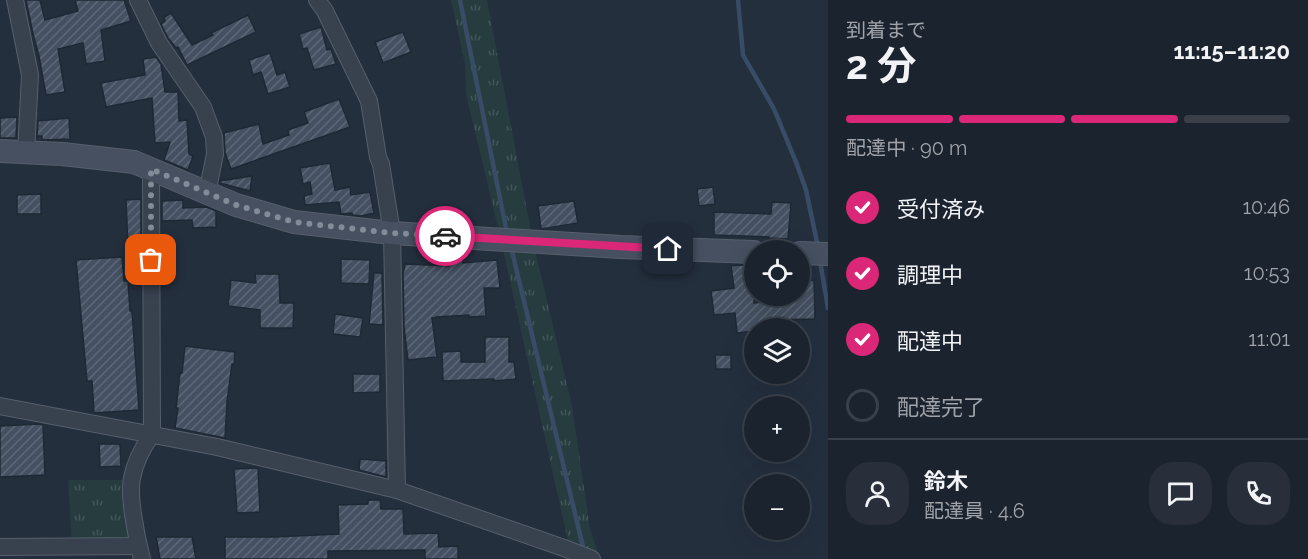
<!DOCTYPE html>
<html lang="ja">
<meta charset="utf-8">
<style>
:root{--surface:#1b232e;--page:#282f3a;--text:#f1f3f6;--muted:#a0a4aa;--line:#39404a;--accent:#db2777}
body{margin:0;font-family:Raleway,"Noto Sans JP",sans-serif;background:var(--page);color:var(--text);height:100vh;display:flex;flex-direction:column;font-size:22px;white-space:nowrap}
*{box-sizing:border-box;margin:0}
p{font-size:20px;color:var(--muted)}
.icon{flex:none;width:33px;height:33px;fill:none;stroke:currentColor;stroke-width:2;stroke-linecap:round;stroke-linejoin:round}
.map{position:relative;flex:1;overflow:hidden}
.details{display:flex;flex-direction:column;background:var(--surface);width:480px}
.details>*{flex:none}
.tools{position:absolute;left:744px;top:240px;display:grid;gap:12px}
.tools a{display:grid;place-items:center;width:66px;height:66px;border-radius:50%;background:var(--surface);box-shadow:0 6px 24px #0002,0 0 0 2px var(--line);font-size:30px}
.pin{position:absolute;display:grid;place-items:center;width:51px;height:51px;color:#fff;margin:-26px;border-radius:12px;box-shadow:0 3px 9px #0006}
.courier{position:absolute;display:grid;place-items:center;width:60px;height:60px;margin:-30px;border:4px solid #db2777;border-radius:50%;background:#fff;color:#222;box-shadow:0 2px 8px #0007}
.summary em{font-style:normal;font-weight:700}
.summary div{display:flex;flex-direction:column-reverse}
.summary{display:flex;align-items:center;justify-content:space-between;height:102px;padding:0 18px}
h1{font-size:39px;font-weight:700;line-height:45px}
.bar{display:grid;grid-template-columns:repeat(4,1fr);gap:9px 6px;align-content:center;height:72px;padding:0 18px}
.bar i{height:8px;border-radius:4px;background:var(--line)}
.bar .active{background:var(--accent)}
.bar p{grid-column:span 4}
.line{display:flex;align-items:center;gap:15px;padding:0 18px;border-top:2px solid var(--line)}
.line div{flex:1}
.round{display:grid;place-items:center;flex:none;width:63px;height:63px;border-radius:24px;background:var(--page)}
ol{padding:0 18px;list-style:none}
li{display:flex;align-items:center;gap:18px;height:66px}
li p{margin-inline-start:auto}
li .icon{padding:6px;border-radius:50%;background:var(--accent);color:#fff;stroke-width:4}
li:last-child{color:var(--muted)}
li i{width:33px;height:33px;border:3px solid var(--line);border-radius:50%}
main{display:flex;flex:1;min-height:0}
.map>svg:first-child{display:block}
.grass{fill:url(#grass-tufts)}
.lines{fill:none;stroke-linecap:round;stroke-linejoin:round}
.stream{stroke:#394c67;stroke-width:4.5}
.building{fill:url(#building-hatch);stroke:#1f2835;stroke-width:1.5}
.street-casing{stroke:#565f6c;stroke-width:18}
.secondary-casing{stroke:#565f6c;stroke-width:24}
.street{stroke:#38414e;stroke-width:16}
.secondary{stroke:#465061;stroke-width:22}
.done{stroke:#828b98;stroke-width:6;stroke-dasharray:0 10.8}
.route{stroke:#db2777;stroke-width:8}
</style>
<main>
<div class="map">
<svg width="828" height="559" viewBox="0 0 828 559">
<defs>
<pattern id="grass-tufts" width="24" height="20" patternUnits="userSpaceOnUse" patternTransform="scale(1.5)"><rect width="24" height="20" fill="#263c3f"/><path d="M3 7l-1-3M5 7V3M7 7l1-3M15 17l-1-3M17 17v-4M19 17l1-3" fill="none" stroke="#435659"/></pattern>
<pattern id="building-hatch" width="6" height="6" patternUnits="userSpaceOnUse" patternTransform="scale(1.5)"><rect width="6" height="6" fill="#455162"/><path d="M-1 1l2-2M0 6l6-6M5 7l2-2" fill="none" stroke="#5d6877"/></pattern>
</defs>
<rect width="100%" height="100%" fill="#242f3e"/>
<g class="grass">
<polygon points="451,0 487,0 533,242 572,406 590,529 600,559 572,559 501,240 466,94 465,64"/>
<polygon points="68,480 131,480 139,546 72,546"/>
</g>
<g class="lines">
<g class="stream">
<polyline points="460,0 507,233"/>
<polyline points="738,0 743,55 774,109 796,162 806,190 818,247"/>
<polyline points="511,247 584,551"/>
<polyline points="820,261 828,308"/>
</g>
</g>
<g class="building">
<polygon points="26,0 40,0 45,20 78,11 75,0 124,0 131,21 101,30 105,61 86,64 83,43 58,49 65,92 46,95 39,56 33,34"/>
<polygon points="171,13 192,45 213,35 211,33 248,15 256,32 187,65 178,47 176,48 168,38 161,24 165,21 164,17"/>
<polygon points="321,27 327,50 331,49 336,64 314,70 307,48 303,49 299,34"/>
<polygon points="403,32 411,52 383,63 375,42"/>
<polygon points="270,53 277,75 285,72 290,87 268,94 261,72 253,75 249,60"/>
<polygon points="156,57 161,64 165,92 178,92 179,121 187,120 189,154 193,156 188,170 164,160 170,142 155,143 152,98 106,107 101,83 145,75 143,59"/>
<polygon points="339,99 350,127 231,169 225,153 224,133 259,124 263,144 289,135 288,130 308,123 304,112"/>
<polygon points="17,117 16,138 0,138 0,118"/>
<polygon points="69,118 70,139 42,140 42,136 37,136 38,121"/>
<polygon points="330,163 335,190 350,187 351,195 370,192 374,213 361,216 353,215 352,213 341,214 339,202 305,205 304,196 312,194 310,182 303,184 300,168"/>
<polygon points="252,176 250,191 220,183 220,181"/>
<polygon points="713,187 715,204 699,206 697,189"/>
<polygon points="41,194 41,214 17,214 17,195"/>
<polygon points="141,199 141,249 128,249 126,200"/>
<polygon points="183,200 183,208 207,207 216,211 216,227 193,228 192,220 162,221 162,201"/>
<polygon points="574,201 578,223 541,229 538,206"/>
<polygon points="772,202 791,203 788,239 769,238 769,237 714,235 714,212 771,214"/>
<polygon points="122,257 124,281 128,281 130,311 132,311 139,410 94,413 92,381 87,381 76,260"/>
<polygon points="341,259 370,260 369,284 341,283"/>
<polygon points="449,259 463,259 463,263 497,260 500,288 484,288 486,316 469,317 469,315 436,317 436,318 432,318 437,357 408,360 404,327 403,274 405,264 449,266"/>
<polygon points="739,265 754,266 754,303 784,300 783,296 800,296 800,281 814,280 815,319 772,320 773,328 754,328 754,331 737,333 735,313 714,315 711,291 734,288 731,266"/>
<polygon points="374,273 382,273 383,325 369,324"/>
<polygon points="255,274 279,274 280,303 294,303 293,328 260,328 260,310 228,306 231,280 256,283"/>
<polygon points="335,314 363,318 360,337 333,334"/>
<polygon points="485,337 509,337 509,362 514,362 516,379 494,381 494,379 443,381 442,352 461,351 461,362 485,362"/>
<polygon points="185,346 235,352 234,364 232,364 227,402 225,438 175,428 178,408 176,408 180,373 182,373"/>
<polygon points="715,355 731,355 731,369 716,369"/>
<polygon points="353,374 380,374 380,392 353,393"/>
<polygon points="39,424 43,425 45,475 0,477 0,426"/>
<polygon points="99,444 120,444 121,466 100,467"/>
<polygon points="360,459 386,461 386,477 359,470"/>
<polygon points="258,468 260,512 237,513 234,469"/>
<polygon points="368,500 380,500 381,509 403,509 404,534 438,533 439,547 458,546 458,559 425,559 425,550 328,551 328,559 225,559 225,537 273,537 339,534 338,505 368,504"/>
<polygon points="156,537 192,537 196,559 160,559"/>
</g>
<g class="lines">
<g class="street-casing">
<g id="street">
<polyline points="15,0 30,75 26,153"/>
<polyline points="138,0 159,43 203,107 214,137 215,154 207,193"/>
<polyline points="317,0 325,11 369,101 378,157 381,164 392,233 397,490"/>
<polyline points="0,406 217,447 397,490 564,548 592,559"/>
<polyline points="0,547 139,546"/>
<path d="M142,559C137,540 128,496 132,478C135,462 143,447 152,434L151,169"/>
</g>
</g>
<g class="secondary-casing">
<g id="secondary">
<polyline points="0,151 62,154 134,162 236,205 294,222 392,233 621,247 754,252"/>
<polyline points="800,253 828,254"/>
</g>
</g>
<use href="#street" class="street"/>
<use href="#secondary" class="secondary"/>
</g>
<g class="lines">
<polyline class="done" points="151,260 151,169 236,205 294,222 392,233 445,236"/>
<polyline class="route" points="445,236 668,249"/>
</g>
</svg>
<div class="tools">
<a><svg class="icon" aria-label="locate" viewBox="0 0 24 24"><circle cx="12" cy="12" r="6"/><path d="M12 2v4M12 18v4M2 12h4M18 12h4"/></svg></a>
<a><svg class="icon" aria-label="layers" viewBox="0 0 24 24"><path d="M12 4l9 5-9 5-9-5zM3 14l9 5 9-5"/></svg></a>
<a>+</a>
<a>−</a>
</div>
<div class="pin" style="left:151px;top:260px;background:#ea580c"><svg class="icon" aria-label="bag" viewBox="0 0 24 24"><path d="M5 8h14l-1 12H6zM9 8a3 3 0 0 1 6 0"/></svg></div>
<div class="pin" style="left:668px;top:249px;background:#1f2937"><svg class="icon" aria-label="home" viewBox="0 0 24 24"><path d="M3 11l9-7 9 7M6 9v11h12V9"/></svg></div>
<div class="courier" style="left:445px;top:236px"><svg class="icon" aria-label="car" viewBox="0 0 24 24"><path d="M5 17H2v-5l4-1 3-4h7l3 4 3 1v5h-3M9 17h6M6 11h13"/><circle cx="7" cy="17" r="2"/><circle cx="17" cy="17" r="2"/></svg></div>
</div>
<section class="details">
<div class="summary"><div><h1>2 分</h1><p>到着まで</p></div><em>11:15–11:20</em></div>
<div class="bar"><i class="active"></i><i class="active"></i><i class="active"></i><i></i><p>配達中 · 90 m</p></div>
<ol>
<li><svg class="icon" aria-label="check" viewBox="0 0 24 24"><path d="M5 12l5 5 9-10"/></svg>受付済み<p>10:46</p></li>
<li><svg class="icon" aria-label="check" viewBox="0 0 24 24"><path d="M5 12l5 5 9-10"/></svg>調理中<p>10:53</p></li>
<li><svg class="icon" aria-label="check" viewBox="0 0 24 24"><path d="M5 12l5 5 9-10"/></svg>配達中<p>11:01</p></li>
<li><i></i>配達完了</li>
</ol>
<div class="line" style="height:108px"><a class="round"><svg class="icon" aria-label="person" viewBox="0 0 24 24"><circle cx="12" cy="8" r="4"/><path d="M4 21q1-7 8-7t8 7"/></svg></a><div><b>鈴木</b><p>配達員 · 4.6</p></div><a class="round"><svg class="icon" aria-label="chat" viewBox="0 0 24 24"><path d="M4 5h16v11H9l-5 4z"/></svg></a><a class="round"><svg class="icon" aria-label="phone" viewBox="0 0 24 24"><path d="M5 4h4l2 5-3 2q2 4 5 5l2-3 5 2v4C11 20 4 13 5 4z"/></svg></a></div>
</section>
</main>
